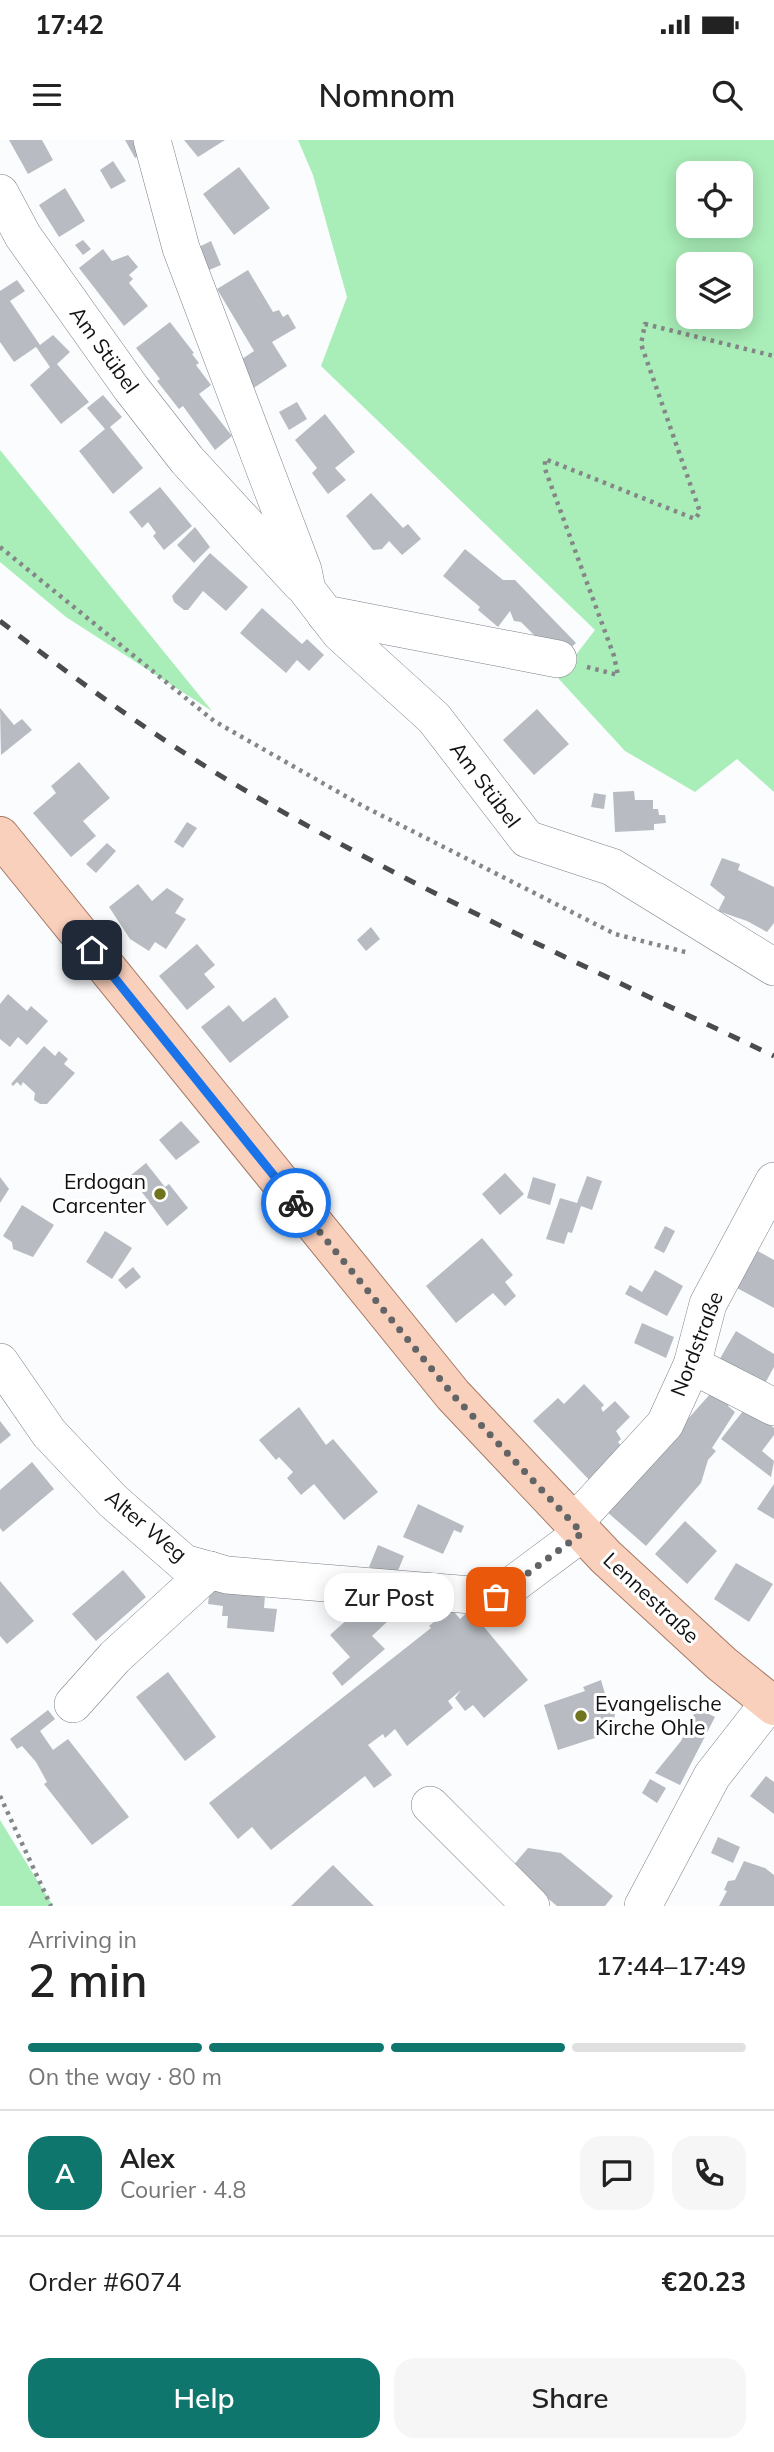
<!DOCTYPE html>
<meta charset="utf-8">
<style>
:root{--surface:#fff;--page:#f6f6f6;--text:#222;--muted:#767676;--line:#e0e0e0;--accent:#0f766e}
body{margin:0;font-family:Mulish,sans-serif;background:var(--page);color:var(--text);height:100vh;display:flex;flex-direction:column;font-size:26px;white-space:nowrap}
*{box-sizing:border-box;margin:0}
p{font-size:23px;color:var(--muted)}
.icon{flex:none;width:38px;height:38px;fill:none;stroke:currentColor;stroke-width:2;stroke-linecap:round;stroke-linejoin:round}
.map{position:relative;height:1766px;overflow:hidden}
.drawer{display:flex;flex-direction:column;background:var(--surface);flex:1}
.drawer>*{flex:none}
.controls{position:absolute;left:676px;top:21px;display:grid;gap:14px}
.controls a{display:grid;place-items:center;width:77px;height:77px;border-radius:14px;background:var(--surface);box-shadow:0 4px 18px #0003;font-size:35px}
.pin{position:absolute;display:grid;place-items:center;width:60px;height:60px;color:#fff;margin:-30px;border-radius:14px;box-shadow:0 4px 10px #0006}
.courier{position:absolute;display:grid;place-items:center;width:70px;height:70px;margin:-35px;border:5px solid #1a73e8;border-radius:50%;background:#fff;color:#222;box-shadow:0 2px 9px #0007}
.bubble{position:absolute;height:49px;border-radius:21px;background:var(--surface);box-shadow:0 4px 18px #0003;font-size:23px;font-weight:600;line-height:49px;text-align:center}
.head em{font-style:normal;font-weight:600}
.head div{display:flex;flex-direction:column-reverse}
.head{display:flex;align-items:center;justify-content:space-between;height:119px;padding:0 28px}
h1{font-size:46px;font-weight:600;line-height:52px}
.bar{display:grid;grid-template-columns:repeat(4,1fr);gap:10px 7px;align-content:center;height:84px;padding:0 28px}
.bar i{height:9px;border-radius:5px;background:var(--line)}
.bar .on{background:var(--accent)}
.bar p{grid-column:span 4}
.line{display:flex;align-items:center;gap:18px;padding:0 28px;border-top:2px solid var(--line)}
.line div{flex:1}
.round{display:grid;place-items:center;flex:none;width:74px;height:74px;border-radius:21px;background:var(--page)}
.cta{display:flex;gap:14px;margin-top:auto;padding:14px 28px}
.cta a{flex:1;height:80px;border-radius:21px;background:var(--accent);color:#fff;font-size:28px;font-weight:600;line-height:80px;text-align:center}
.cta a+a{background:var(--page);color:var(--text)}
.status{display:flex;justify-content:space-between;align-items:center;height:49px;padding:0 35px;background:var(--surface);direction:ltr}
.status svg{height:19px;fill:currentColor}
header{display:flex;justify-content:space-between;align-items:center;height:91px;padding:0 28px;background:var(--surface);font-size:32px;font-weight:600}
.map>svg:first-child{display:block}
.green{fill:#a9eeb8;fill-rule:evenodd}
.building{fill:#b8bcc2}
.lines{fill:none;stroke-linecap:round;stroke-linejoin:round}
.minor-casing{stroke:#7d8187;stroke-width:38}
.major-casing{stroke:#a57965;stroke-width:40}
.path{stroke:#848688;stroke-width:4.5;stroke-dasharray:3.5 5;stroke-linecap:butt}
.minor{stroke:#fff;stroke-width:37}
.major{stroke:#f9d0bc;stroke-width:38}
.rail{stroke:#494b4d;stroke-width:5;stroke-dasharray:12 12;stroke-linecap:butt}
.done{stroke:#636466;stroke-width:7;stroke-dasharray:0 12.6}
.route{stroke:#1a73e8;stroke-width:9}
.poi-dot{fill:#70751d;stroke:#fff;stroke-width:2.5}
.labels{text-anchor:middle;stroke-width:6;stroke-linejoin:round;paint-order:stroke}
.street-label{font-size:21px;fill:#111214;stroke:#fff}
.poi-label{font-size:21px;fill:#111214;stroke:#fff;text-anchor:end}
</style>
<div class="status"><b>17:42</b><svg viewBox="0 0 49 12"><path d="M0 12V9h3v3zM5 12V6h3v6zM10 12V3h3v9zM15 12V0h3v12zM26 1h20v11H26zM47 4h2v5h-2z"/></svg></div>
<header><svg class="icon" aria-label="menu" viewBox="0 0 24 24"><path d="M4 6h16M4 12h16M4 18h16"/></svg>Nomnom<svg class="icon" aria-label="search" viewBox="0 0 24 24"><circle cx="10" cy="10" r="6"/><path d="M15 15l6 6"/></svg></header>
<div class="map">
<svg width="774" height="1766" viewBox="0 0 774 1766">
<rect width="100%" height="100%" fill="#fafcfe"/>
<g class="green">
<path d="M298,0H774V652L737,619L695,652L625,611L558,538L595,490L321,226L347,157L313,35ZM688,33H740V86H688ZM688,124H740V177H688Z"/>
<polygon points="0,310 212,571 66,477 0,422"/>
<polygon points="0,1680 53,1766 0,1766"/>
</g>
<g class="building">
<polygon points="9,0 42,0 53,20 28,34"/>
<polygon points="125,0 139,0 146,12 135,18"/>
<polygon points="184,0 225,0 198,17"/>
<polygon points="113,21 126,41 111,49 100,30"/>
<polygon points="239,27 270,68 234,95 203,54"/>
<polygon points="65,48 85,81 59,97 39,65"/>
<polygon points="83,100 91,109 83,115 75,105"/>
<polygon points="211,101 221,125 209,130 197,108"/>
<polygon points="103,109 112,121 128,115 138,127 129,135 133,139 129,143 148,166 124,186 79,128"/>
<polygon points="248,130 273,172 279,170 283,177 288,174 296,188 272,202 287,226 249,251 233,225 254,211 217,149"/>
<polygon points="17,140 25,151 10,161 40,205 53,195 70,212 57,224 89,262 61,284 30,245 50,227 36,207 14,222 0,202 0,151"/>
<polygon points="170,182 194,213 192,214 199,223 196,225 211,245 199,254 232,296 215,310 183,266 179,269 157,241 160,239 136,208"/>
<polygon points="103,255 122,277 110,287 143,328 113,354 79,311 105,289 87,268"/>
<polygon points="297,262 307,279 289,290 279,272"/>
<polygon points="325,274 355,312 335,328 346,340 328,354 312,333 317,328 295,300"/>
<polygon points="160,347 192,386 164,410 153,396 156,393 148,382 142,388 129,372"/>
<polygon points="371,353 403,388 408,384 421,399 402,415 389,401 382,409 373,410 346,376"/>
<polygon points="195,387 210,407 194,423 177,405"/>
<polygon points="465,409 503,440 515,440 576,503 558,519 521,482 514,481 510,471 498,487 478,470 480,467 443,436"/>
<polygon points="210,413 248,447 226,471 203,451 188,470 184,470 174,462 172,456"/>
<polygon points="262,468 302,504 307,499 324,515 309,531 297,520 286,533 240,493"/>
<polygon points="0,568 14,585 22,579 32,590 1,615"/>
<polygon points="537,569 569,604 534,635 503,600"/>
<polygon points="79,622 110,658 83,681 96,696 71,717 33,673 56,653 51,646"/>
<polygon points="634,651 635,660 653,660 653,669 658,669 659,675 665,675 666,683 654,684 654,690 615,692 613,652"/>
<polygon points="594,653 606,655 604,669 591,667"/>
<polygon points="187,682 197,688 183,708 174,702"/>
<polygon points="107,703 116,711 96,733 86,724"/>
<polygon points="722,718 740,724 738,730 774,747 774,783 767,792 747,781 718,771 725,757 710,745"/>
<polygon points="138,744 152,761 167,748 184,759 175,773 186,779 166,809 155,802 149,811 130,799 109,767"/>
<polygon points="371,787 380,799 366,811 357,800"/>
<polygon points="197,804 215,825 204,834 215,847 187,870 159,836"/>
<polygon points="8,854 27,871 31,866 48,881 27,905 18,897 10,907 0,899 0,864"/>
<polygon points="275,857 289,877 230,923 201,887 229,865 243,882"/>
<polygon points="44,906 55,916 59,911 68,919 64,924 75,933 47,964 40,964 34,960 35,953 23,942 21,946 17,942 13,946 11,944"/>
<polygon points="181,981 200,1002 176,1020 159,1000"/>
<polygon points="146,1023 165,1047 169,1044 188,1068 167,1086 130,1036"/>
<polygon points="505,1033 524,1054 500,1075 482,1054"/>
<polygon points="587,1036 602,1041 592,1070 581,1066 572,1093 568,1092 564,1104 546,1099 560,1058 577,1063"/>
<polygon points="0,1037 9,1049 0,1063"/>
<polygon points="533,1037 556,1044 550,1065 527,1058"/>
<polygon points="22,1065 54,1085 33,1117 13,1109 12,1102 3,1096"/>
<polygon points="665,1086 675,1091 664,1113 654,1108"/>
<polygon points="105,1091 132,1108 112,1139 86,1122"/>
<polygon points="482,1098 513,1135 505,1142 516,1156 505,1166 493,1153 456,1183 426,1146"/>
<polygon points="756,1110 774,1120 774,1168 737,1148"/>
<polygon points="133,1127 141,1137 126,1149 118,1140"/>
<polygon points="655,1130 683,1146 667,1176 625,1154 630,1145 642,1152"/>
<polygon points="642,1183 674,1197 666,1218 634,1203"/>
<polygon points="736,1191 774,1214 774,1227 763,1247 718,1222"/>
<polygon points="584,1244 604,1265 601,1268 603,1272 615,1261 630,1277 616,1291 621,1299 618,1302 626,1312 593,1344 533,1281 558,1258 564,1264"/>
<polygon points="711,1253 736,1257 728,1266 735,1272 712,1308 716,1311 708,1320 701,1343 646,1406 606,1371"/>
<polygon points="747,1266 774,1288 774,1295 762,1311 774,1321 771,1337 721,1299"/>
<polygon points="299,1267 326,1305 333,1299 378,1352 344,1380 314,1344 301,1355 287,1338 293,1332 279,1317 276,1320 259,1300"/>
<polygon points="0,1281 11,1295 0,1304"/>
<polygon points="32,1322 54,1349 3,1392 0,1388 0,1350"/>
<polygon points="774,1344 774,1379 757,1369"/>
<polygon points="418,1364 464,1386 461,1393 454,1390 443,1414 403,1397"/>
<polygon points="685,1381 717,1411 687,1444 655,1414"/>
<polygon points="378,1405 404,1416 395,1438 369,1427"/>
<polygon points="736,1423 773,1444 749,1482 714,1459"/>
<polygon points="123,1430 146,1457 96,1501 72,1474"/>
<polygon points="0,1441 34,1481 7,1504 0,1496"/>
<polygon points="210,1448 265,1455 264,1468 277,1469 274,1492 227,1488 228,1476 222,1476 223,1466 208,1464"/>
<polygon points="371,1458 389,1480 372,1496 385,1509 342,1546 332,1533 350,1517 330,1495"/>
<polygon points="451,1468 460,1479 470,1470 528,1540 484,1578 473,1565 465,1571 455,1558 461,1550 448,1561 453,1568 407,1606 395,1589 385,1598 383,1594 368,1605 392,1635 374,1648 365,1636 271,1710 252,1687 238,1699 209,1663 431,1488 429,1486"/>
<polygon points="168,1532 216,1597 185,1621 136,1557"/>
<polygon points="601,1540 606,1557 616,1566 614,1581 598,1586 601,1596 558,1610 544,1565 585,1551 583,1547"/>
<polygon points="697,1568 715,1577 680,1645 655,1633 681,1601"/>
<polygon points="48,1570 55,1579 40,1591 53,1610 68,1599 129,1677 92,1705 44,1644 47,1642 36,1622 22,1606 17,1609 10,1599"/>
<polygon points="766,1636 774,1642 774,1674 750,1656"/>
<polygon points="650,1639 666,1648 657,1663 642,1653"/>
<polygon points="718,1697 740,1707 733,1723 711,1713"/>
<polygon points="528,1708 561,1713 613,1756 605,1766 557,1766 511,1728"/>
<polygon points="744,1721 765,1728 774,1735 774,1766 719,1766 727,1751 724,1750 728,1741 735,1740"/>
<polygon points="333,1725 374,1766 291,1766"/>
</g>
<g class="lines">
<g class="minor-casing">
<g id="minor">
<polyline points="152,0 181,108 303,430 307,450 340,493 434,578 527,699 612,727 774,827"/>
<polyline points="0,53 23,96 131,248 187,320 301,444"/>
<polyline points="325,474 558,519"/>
<polyline points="0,1222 49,1293 113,1361 184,1423 227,1435 496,1457 582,1393"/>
<polyline points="692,1225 774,1267"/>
<polyline points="573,1384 665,1284 692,1225 708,1164 774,1041"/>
<polyline points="73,1564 115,1517 210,1430"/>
<polyline points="430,1665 531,1766"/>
<polyline points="643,1766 712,1636 769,1563"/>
</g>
</g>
<g class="major-casing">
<polyline id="major" points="0,696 453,1255 606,1417 722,1524 774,1566"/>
</g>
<g class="path">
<polyline points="0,407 214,581 361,665 615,794 689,813"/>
<polyline points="587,527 618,535 614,516 545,329 545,319 695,379 700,372 641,204 645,184 774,216"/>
<polyline points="0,1656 51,1766"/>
</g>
<use href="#minor" class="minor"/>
<use href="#major" class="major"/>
<path class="rail" d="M0,481C84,546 170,608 262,660C428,756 602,834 774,916"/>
</g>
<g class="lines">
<polyline class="done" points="296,1063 453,1255 582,1393 496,1457"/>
<polyline class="route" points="92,810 296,1063"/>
</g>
<g class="poi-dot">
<circle cx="160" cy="1054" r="7"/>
<circle cx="581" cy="1576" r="7"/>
</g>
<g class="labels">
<g class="street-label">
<text transform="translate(104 210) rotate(54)" y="7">Am Stübel</text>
<text transform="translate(485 645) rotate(53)" y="7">Am Stübel</text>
<text transform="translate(697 1204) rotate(-69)" y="7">Nordstraße</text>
<text transform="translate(146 1386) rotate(40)" y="7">Alter Weg</text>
<text transform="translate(651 1458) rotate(43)" y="7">Lennestraße</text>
</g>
<g class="poi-label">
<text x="146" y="1049">Erdogan<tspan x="146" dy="24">Carcenter</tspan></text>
<text x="595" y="1571" text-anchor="start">Evangelische<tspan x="595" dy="24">Kirche Ohle</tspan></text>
</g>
</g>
</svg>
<div class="controls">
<a><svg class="icon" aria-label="locate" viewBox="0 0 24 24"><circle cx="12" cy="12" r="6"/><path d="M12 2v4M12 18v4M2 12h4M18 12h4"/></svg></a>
<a><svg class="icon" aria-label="layers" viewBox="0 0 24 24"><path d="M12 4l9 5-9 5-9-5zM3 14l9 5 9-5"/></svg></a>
</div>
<div class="pin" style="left:496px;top:1457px;background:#ea580c"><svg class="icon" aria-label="bag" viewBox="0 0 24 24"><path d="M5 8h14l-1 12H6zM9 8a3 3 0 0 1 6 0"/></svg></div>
<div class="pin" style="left:92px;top:810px;background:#1f2937"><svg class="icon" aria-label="home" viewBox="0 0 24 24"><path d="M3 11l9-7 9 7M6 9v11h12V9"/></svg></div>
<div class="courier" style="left:296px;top:1063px"><svg class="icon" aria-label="bike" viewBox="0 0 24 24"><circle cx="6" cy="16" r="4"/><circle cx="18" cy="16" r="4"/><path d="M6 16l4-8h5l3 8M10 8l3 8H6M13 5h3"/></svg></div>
<div class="bubble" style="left:324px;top:1433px;width:130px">Zur Post</div>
</div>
<section class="drawer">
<div class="head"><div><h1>2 min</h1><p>Arriving in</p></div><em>17:44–17:49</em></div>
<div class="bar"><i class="on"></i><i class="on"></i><i class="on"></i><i></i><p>On the way · 80 m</p></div>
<div class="line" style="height:126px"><b class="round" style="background:var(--accent);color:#fff">A</b><div><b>Alex</b><p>Courier · 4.8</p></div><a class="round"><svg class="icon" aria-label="chat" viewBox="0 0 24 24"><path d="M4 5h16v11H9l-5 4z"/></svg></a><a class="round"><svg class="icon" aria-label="phone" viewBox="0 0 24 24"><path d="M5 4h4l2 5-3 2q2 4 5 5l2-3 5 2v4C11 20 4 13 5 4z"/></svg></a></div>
<div class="line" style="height:91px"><div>Order #6074</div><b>€20.23</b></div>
<div class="cta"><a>Help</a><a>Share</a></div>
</section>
